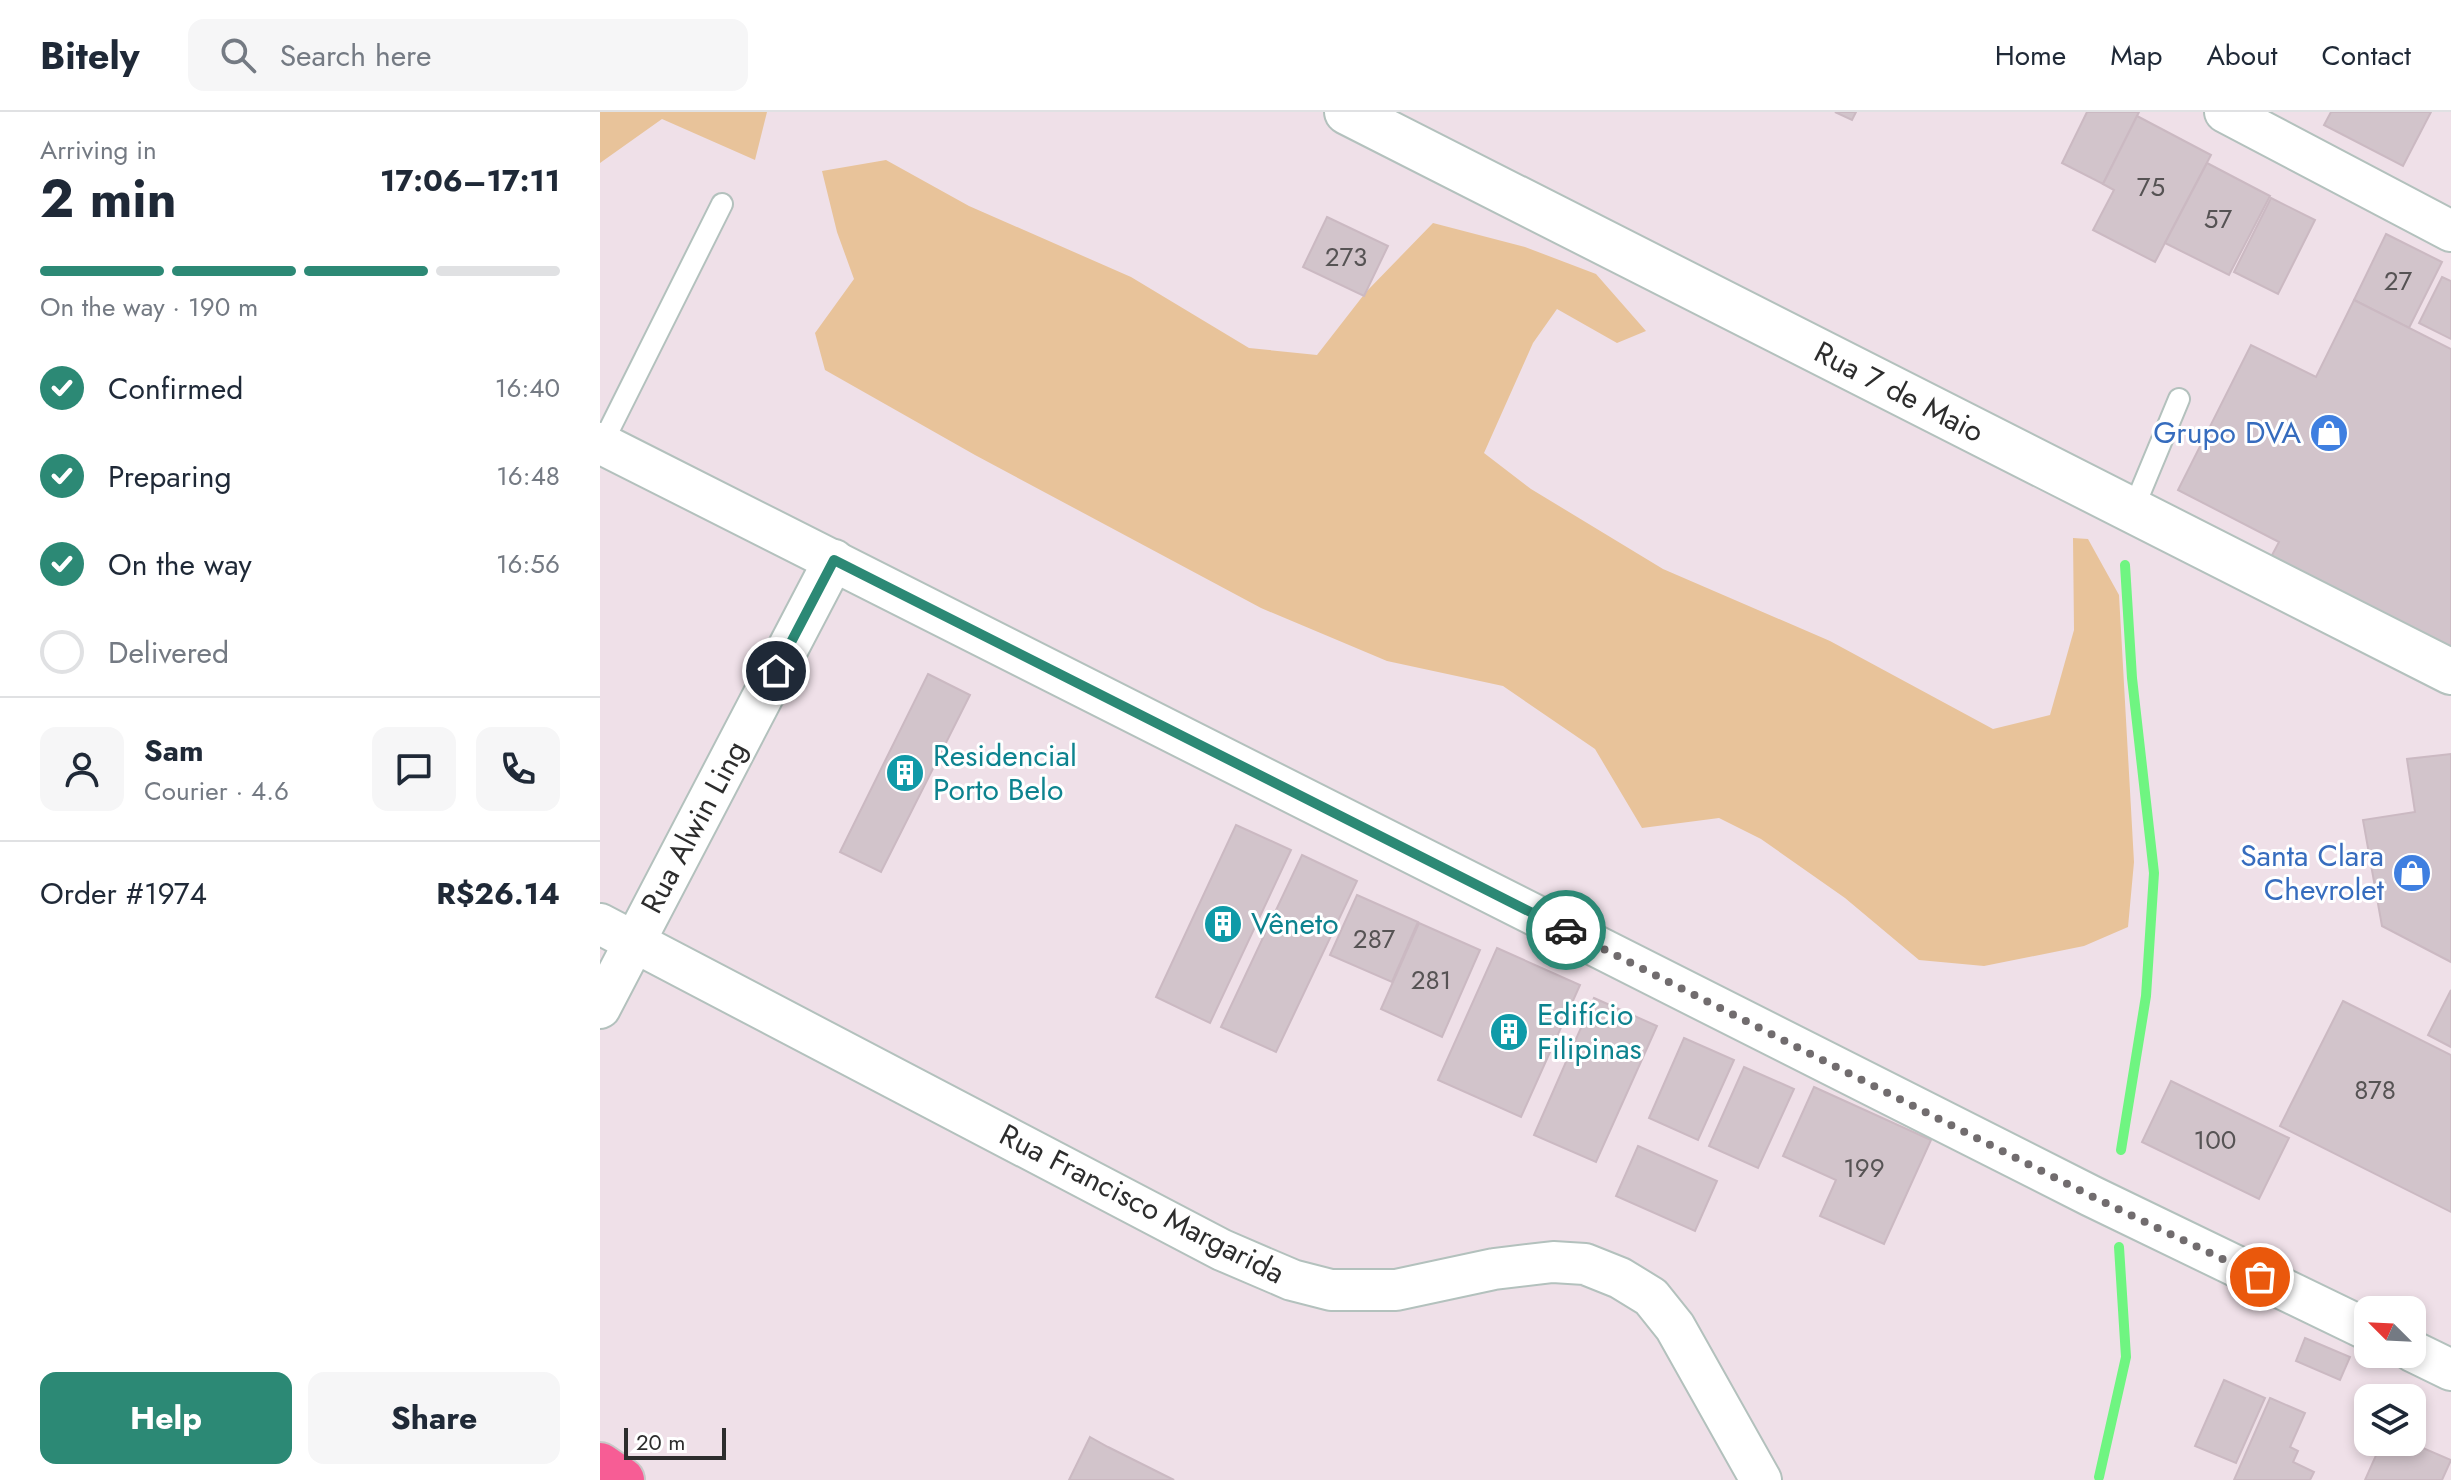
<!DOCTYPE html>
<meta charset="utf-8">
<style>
:root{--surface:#fff;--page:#f6f6f7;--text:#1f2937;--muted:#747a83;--line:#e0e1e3;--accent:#2c8975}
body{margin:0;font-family:Jost,sans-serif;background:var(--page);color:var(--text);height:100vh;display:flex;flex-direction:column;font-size:30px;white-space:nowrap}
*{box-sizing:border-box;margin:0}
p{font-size:26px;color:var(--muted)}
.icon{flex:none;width:44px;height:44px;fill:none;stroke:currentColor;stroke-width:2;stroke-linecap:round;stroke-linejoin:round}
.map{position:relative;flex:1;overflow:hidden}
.sheet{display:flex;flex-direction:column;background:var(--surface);width:600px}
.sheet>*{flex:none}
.needle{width:52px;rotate:294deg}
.controls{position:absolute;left:1754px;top:1184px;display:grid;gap:16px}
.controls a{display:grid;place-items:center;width:72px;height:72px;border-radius:16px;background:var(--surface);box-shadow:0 4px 12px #0003;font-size:40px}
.scale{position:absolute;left:24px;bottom:20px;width:102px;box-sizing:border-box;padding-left:8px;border:4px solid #2d2d2d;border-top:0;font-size:22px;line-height:28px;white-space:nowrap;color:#2d2d2d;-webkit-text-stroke:6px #fff;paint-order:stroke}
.pin{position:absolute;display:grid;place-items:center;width:68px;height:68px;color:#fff;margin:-34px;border:4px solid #fff;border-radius:50%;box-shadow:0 2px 8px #0007}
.courier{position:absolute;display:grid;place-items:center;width:80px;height:80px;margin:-40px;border:6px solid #2c8975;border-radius:50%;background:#fff;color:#222;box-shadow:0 2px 10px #0007}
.head em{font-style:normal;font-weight:700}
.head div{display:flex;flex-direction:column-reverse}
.head{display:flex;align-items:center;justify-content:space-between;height:136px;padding:0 40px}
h1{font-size:52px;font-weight:700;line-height:60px}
.bar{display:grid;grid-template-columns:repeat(4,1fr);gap:12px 8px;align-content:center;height:96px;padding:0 40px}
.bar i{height:10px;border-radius:6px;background:var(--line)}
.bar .on{background:var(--accent)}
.bar p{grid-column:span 4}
.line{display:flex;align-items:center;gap:20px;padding:0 40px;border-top:2px solid var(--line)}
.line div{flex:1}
.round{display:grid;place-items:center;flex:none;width:84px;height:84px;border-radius:16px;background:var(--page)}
ol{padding:0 40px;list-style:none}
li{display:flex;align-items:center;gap:24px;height:88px}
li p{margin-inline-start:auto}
li .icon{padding:8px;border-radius:50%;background:var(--accent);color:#fff;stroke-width:4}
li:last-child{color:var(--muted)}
li i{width:44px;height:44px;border:4px solid var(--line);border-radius:50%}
.primary-button{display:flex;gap:16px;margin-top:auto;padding:16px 40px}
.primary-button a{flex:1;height:92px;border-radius:16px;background:var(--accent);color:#fff;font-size:32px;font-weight:700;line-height:92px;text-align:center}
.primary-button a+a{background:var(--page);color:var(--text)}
header{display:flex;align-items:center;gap:48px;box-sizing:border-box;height:112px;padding:0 40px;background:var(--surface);border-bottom:2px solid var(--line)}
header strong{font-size:38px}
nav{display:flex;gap:44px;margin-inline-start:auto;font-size:28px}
.search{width:560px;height:72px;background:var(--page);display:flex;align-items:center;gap:20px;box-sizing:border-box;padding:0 28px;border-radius:16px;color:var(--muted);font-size:30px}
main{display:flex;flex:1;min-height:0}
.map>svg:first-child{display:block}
.green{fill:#e8c39a}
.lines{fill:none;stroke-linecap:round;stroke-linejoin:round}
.stream{stroke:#6ff581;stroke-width:10}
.building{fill:#d2c4cb;stroke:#cbb9c2;stroke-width:2}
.service-casing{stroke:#b3c1bd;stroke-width:24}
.minor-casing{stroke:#b3c1bd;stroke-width:44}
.tertiary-casing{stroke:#b3c1bd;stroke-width:48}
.primary-casing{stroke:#c8c8c8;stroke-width:48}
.service{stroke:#fff;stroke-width:20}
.minor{stroke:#fff;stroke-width:40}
.tertiary{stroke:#fff;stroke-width:44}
.primary{stroke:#f75d95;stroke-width:44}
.done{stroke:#716c6e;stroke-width:8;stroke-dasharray:0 14.4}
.route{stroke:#2c8975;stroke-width:10}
.labels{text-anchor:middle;stroke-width:6;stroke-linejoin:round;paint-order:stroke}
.number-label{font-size:26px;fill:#565354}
.street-label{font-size:30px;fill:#2d2d2d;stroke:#fff}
.shop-label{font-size:30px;fill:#366cbe;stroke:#fff;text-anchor:end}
.culture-label{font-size:30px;fill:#0d838f;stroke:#fff;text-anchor:start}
</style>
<header>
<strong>Bitely</strong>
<div class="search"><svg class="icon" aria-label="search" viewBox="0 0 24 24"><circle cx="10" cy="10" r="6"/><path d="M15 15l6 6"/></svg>Search here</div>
<nav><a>Home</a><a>Map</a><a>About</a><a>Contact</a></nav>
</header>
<main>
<section class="sheet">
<div class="head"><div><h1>2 min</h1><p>Arriving in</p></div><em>17:06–17:11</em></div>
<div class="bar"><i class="on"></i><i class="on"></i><i class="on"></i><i></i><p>On the way · 190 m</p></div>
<ol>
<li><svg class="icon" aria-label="check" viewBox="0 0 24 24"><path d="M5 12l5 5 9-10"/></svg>Confirmed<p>16:40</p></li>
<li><svg class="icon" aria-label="check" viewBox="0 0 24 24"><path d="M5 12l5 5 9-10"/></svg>Preparing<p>16:48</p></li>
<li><svg class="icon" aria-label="check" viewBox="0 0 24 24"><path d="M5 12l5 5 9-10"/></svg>On the way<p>16:56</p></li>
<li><i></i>Delivered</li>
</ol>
<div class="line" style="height:144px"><a class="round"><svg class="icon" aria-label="person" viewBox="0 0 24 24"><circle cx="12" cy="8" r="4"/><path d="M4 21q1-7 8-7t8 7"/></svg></a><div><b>Sam</b><p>Courier · 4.6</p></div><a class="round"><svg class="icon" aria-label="chat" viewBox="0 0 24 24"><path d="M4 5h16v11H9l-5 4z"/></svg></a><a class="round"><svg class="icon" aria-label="phone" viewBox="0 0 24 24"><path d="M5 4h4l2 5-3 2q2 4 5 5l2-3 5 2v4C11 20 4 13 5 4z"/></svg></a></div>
<div class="line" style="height:104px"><div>Order #1974</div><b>R$26.14</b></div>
<div class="primary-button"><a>Help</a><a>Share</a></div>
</section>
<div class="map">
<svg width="1851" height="1368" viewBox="0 0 1851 1368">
<rect width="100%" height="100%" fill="#efe0e8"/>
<g class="green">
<polygon points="0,0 167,0 155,48 62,7 0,51"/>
<polygon points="286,48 369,94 531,165 649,236 717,243 766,180 833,111 925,135 996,162 1046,219 1017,231 957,197 933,231 884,341 931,377 1063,457 1230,529 1393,617 1450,603 1474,518 1473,426 1488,427 1519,483 1534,750 1528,815 1484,834 1384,854 1319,848 1245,786 1161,727 1119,706 1042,716 995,637 903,574 787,549 661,496 375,343 225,258 215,221 254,167 237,120 222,59"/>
</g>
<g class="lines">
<g class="stream">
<polyline points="1521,1038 1546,884 1554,761 1532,566 1525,453"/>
<polyline points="1499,1365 1526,1245 1519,1135"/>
</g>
</g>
<g class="building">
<polygon points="1235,0 1256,0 1252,8"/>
<polygon points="1487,0 1539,0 1503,72 1462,51"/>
<polygon points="1731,0 1831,0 1803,54 1724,13"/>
<polygon points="1537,4 1611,43 1555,150 1493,118 1514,78 1503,72"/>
<polygon points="1607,51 1670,84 1629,163 1565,131"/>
<polygon points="1671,86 1715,108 1678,182 1634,160"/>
<polygon points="727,105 788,134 764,184 703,155"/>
<polygon points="1786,122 1842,150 1809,216 1754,188"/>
<polygon points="1842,165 1851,169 1851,227 1819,211"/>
<polygon points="1754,188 1851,237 1851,535 1671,445 1679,430 1578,378 1651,233 1716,265"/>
<polygon points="328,562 370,583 281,760 240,740"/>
<polygon points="1851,642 1851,850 1782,814 1763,708 1815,700 1807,647"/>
<polygon points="636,713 691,738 610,911 556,885"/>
<polygon points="702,743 757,769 676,940 621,915"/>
<polygon points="757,783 818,810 792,870 730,843"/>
<polygon points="819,811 880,838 842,925 781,897"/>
<polygon points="897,836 980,873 921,1005 838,968"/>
<polygon points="1851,878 1851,935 1828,923"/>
<polygon points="994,886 1057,914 996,1050 934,1023"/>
<polygon points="1743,889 1851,943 1851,1100 1680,1014"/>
<polygon points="1084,926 1134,948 1098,1028 1049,1006"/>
<polygon points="1144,955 1194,977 1158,1056 1109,1034"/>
<polygon points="1571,969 1689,1026 1659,1087 1542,1030"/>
<polygon points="1214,975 1331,1028 1284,1132 1220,1104 1236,1068 1183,1044"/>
<polygon points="1038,1034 1117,1069 1095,1119 1016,1084"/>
<polygon points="1705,1226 1750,1245 1740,1268 1696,1249"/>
<polygon points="1624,1268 1665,1286 1636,1351 1595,1334"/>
<polygon points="1670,1286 1705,1301 1690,1335 1698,1339 1693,1350 1714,1360 1710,1368 1634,1368"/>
<polygon points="490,1325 508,1335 574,1368 469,1368"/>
<polygon points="1782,1330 1809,1330 1851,1348 1842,1368 1765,1368"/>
</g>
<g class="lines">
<g class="service-casing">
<g id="service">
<polyline points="2,332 122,92"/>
<polyline points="1532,400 1579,287"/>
</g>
</g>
<g class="minor-casing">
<g id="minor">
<polyline points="1625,0 1851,119"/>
<polyline points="0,331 1491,1084 1768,1218"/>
<polyline points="0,812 622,1138 692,1168 731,1178 796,1178 894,1157 953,1150 985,1152 1020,1166 1051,1185 1075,1215 1161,1368"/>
<polyline points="0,896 234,448"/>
<polyline points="1812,1239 1851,1258"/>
</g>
</g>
<g class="tertiary-casing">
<polyline id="tertiary" points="747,0 1851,560"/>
</g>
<g class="primary-casing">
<polyline id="primary" points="0,1353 22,1368"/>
</g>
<use href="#service" class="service"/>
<use href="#minor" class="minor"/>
<use href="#tertiary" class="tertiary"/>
<use href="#primary" class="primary"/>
</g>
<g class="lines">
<polyline class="done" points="966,818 1491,1084 1660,1165"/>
<polyline class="route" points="176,559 234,448 966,818"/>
</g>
<defs>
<g id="shop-disc" transform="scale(2)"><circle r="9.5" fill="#3f7fe0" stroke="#fff"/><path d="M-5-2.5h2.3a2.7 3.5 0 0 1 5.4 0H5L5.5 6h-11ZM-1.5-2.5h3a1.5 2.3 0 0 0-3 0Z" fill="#fff"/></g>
<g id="building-disc" transform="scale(2)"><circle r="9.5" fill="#0f9aa8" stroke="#fff"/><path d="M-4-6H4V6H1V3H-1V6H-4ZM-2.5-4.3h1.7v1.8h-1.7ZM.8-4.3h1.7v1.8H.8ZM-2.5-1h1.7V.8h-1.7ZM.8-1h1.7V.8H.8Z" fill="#fff"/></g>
</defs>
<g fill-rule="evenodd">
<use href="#shop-disc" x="1729" y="321"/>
<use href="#building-disc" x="305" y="661"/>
<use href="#shop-disc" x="1812" y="761"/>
<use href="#building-disc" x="623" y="812"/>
<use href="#building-disc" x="909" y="920"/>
</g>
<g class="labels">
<g class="number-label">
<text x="1551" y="84">75</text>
<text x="1618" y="116">57</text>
<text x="746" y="154">273</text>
<text x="1798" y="178">27</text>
<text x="774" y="836">287</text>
<text x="831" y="877">281</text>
<text x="1775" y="987">878</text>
<text x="1615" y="1037">100</text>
<text x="1264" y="1065">199</text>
</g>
<g class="street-label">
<text transform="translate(1299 280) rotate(27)" y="10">Rua 7 de Maio</text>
<text transform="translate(94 715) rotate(-62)" y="10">Rua Alwin Ling</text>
<text transform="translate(542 1092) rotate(27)" y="10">Rua Francisco Margarida</text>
</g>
<g class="shop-label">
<text x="1701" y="331">Grupo DVA</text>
<text x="1784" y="754">Santa Clara<tspan x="1784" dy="34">Chevrolet</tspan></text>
</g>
<g class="culture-label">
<text x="333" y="654">Residencial<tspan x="333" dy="34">Porto Belo</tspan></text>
<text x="651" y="822">Vêneto</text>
<text x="937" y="913">Edifício<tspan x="937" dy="34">Filipinas</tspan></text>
</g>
</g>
</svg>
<div class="controls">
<a><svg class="needle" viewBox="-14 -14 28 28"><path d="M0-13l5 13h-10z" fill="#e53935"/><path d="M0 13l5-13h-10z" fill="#747a83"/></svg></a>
<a><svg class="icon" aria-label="layers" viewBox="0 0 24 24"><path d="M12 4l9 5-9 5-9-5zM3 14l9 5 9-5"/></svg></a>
</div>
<div class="scale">20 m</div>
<div class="pin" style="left:1660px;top:1165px;background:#ea580c"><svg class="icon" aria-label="bag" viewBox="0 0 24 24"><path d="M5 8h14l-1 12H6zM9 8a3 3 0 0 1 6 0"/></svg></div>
<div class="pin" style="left:176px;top:559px;background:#1f2937"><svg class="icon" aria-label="home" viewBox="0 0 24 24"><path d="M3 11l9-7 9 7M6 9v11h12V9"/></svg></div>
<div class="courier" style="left:966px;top:818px"><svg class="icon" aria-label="car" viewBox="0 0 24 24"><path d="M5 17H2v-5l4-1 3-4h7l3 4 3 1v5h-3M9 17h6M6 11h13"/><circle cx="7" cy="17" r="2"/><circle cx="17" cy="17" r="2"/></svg></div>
</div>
</main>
